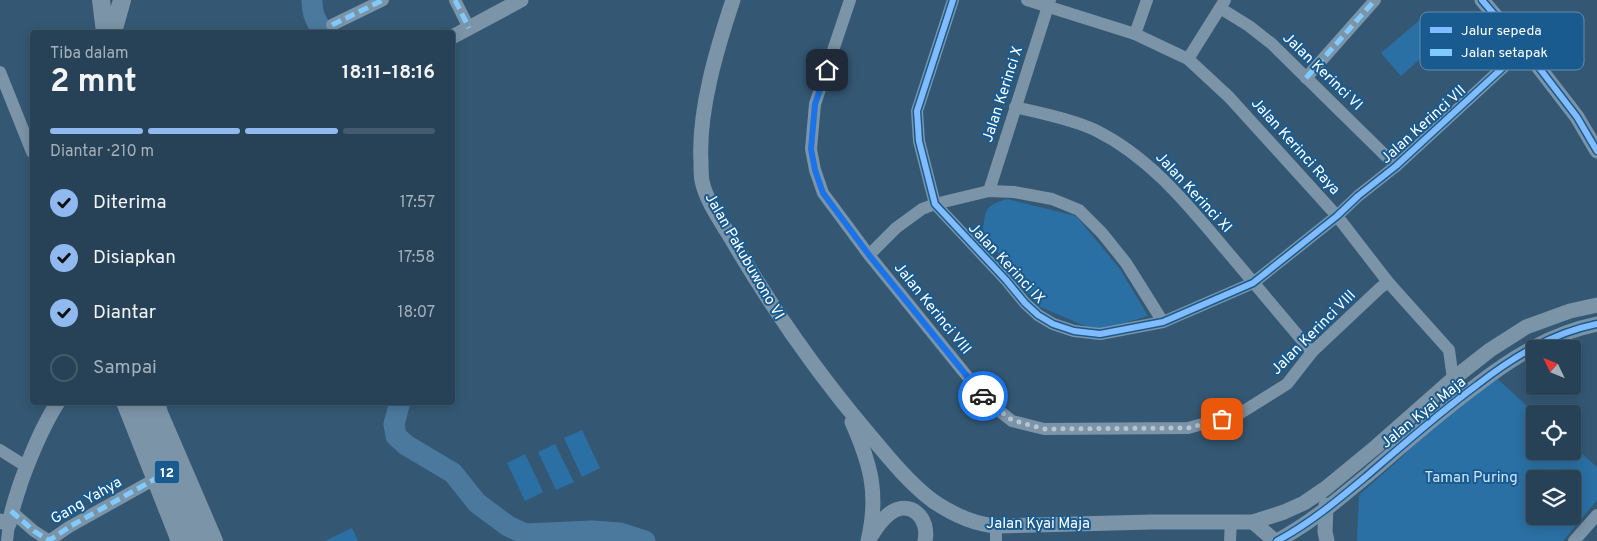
<!DOCTYPE html>
<html lang="id">
<meta charset="utf-8">
<style>
:root{--surface:#274257;--page:#2f495d;--text:#f1f3f6;--muted:#a4b0ba;--line:#435b6d;--accent:#90b9f0}
body{margin:0;font-family:Overpass,sans-serif;background:var(--page);color:var(--text);height:100vh;display:flex;flex-direction:column;font-size:19px;white-space:nowrap}
*{box-sizing:border-box;margin:0}
p{font-size:16px;color:var(--muted)}
.icon{flex:none;width:28px;height:28px;fill:none;stroke:currentColor;stroke-width:2;stroke-linecap:round;stroke-linejoin:round}
.map{position:relative;flex:1;overflow:hidden}
.details{position:absolute;left:30px;top:30px;width:425px;height:375px;display:flex;flex-direction:column;background:var(--surface);border-radius:5px;box-shadow:0 2px 12px #0003,0 0 0 1px var(--line)}
.details>*{flex:none}
.needle{width:32px;rotate:313deg}
.tools{position:absolute;left:1526px;top:340px;display:grid;gap:10px}
.tools a{display:grid;place-items:center;width:55px;height:55px;border-radius:5px;background:var(--surface);box-shadow:0 2px 12px #0003,0 0 0 1px var(--line);font-size:25px}
.pin{position:absolute;display:grid;place-items:center;width:42px;height:42px;color:#fff;margin:-21px;border-radius:10px;box-shadow:0 2px 8px #0006}
.courier{position:absolute;display:grid;place-items:center;width:50px;height:50px;margin:-25px;border:4px solid #1a73e8;border-radius:50%;background:#fff;color:#222;box-shadow:0 1px 6px #0007}
.head em{font-style:normal;font-weight:700}
.head div{display:flex;flex-direction:column-reverse}
.head{display:flex;align-items:center;justify-content:space-between;height:85px;padding:0 20px}
h1{font-size:32px;font-weight:700;line-height:38px}
.bar{display:grid;grid-template-columns:repeat(4,1fr);gap:8px 5px;align-content:center;height:60px;padding:0 20px}
.bar i{height:6px;border-radius:4px;background:var(--line)}
.bar .selected{background:var(--accent)}
.bar p{grid-column:span 4}
ol{padding:0 20px;list-style:none}
li{display:flex;align-items:center;gap:15px;height:55px}
li p{margin-inline-start:auto}
li .icon{padding:5px;border-radius:50%;background:var(--accent);color:#111;stroke-width:4}
li:last-child{color:var(--muted)}
li i{width:28px;height:28px;border:2px solid var(--line);border-radius:50%}
.map>svg:first-child{display:block}
.green{fill:#2a70a4;fill-rule:evenodd}
.lines{fill:none;stroke-linecap:round;stroke-linejoin:round}
.river{stroke:#4b799d;stroke-width:21}
.minor{stroke:#7b94a7;stroke-width:12}
.major{stroke:#7b94a7;stroke-width:15}
.highway{stroke:#7c94a7;stroke-width:18}
.quiet{stroke:#80caff;stroke-width:5;stroke-dasharray:10 5;stroke-linecap:butt}
.cycleway-casing{stroke:#195b8f;stroke-width:9}
.cycleway{stroke:#80bcff;stroke-width:6}
.done{stroke:#b8c5ce;stroke-width:5;stroke-dasharray:0 9}
.route{stroke:#1a73e8;stroke-width:6}
.labels{text-anchor:middle;stroke-width:4;stroke-linejoin:round;paint-order:stroke}
.shield{fill:#195b8f;stroke:#bacedd;stroke-width:1}
.shield-label{font-size:14px;font-weight:bold;fill:#fff}
.street-label{font-size:15px;fill:#fff;stroke:#195b8f}
.park-label{font-size:15px;fill:#cce7fb;stroke:#195b8f}
.key{fill:#195b8f;stroke:#5e8cb1;stroke-width:1}
.key-label{font-size:14px;fill:#fff}
</style>
<div class="map">
<svg width="1597" height="541" viewBox="0 0 1597 541">
<rect width="100%" height="100%" fill="#345874"/>
<g class="green">
<polygon points="1422,18 1441,40 1401,76 1381,53"/>
<path d="M1007,199L1076,216L1120,269L1148,316L1097,331L1038,306L983,233C985,210 984,206 1007,199Z"/>
<path d="M1494,376L1536,414H1535V451H1572L1573,446L1597,467V500L1563,541H1357L1359,495L1402,457L1444,411ZM1535,479H1572V516H1535Z"/>
<polygon points="582,430 600,468 582,477 564,438"/>
<polygon points="555,444 574,482 556,490 538,452"/>
<polygon points="525,454 543,492 525,501 507,463"/>
<polygon points="352,528 358,541 325,541"/>
</g>
<g class="lines">
<g class="river">
<path d="M312,0C312,13 315,23 325,32"/>
<polyline points="400,402 394,424 396,436 406,445 453,473 477,503 508,526 525,534 592,531 620,533 645,541"/>
</g>
<g class="minor">
<polyline points="455,0 469,28"/>
<polyline points="850,0 815,104 811,149 815,170 823,193 869,255 988,402 1012,421 1044,429 1188,428 1239,414 1287,384 1312,352 1380,288 1388,282"/>
<polyline points="953,0 917,111 919,141 935,204 1006,280 1025,303 1038,315 1053,324 1074,331 1100,334 1163,322 1253,283 1337,216 1358,196 1396,166 1523,49"/>
<polyline points="1027,0 1135,34 1188,59 1229,97 1337,216 1388,282 1449,350 1453,379 1451,405"/>
<polyline points="1220,8 1249,26 1272,44 1396,166"/>
<polyline points="332,25 383,0"/>
<polyline points="1135,34 1147,0"/>
<polyline points="1188,59 1225,0"/>
<polyline points="0,72 32,152"/>
<polyline points="1306,78 1375,0"/>
<path d="M1015,107C1040,113 1072,119 1095,130C1150,157 1188,205 1226,250C1255,284 1283,318 1312,352"/>
<polyline points="989,191 1050,0"/>
<polyline points="869,255 896,228 922,209 935,204 989,191 1014,192 1052,199 1079,210 1102,233 1126,263 1163,322"/>
<polyline points="0,450 27,467"/>
<polyline points="11,511 34,531 48,540 53,538 69,527 155,479"/>
<polyline points="996,526 996,541"/>
<polyline points="7,541 9,524"/>
<polyline points="1230,541 1231,521"/>
<polyline points="1574,541 1597,515"/>
</g>
<g class="major">
<path d="M733,0C717,48 698,111 701,162C701,168 701,175 702,181C707,204 724,225 735,245C774,311 818,374 868,433C888,457 908,482 933,501C952,514 973,524 996,526L1152,522H1253L1284,512L1304,503L1326,488L1377,446L1453,379L1490,350L1526,327L1570,311L1597,305"/>
<polyline points="1482,0 1537,65 1577,117 1597,151"/>
<polyline points="452,37 521,0"/>
<path d="M852,422C871,465 879,494 868,541"/>
<polyline points="1326,505 1325,532 1327,541"/>
<path d="M0,521L9,524C12,508 17,494 22,479C32,452 42,427 58,402"/>
<polyline points="1253,522 1275,541"/>
<path d="M871,536C876,528 881,520 889,514C910,498 930,518 925,541"/>
<path d="M1277,541C1312,522 1339,499 1369,474C1404,444 1439,413 1477,385C1513,357 1552,333 1597,324"/>
</g>
<g class="highway">
<polyline points="101,0 105,32"/>
<polyline points="113,32 122,0"/>
<polyline points="125,402 180,541"/>
<polyline points="139,402 157,449 198,541"/>
<polyline points="156,402 159,413 214,541"/>
</g>
<g class="quiet">
<polyline points="455,0 469,28"/>
<polyline points="332,25 383,0"/>
<polyline points="1306,78 1375,0"/>
<polyline points="11,511 34,531 48,540 53,538 69,527 155,479"/>
</g>
<g class="cycleway-casing">
<g id="cycleway">
<polyline points="953,0 917,111 919,141 935,204 1006,280 1025,303 1038,315 1053,324 1074,331 1100,334 1163,322 1253,283 1337,216 1358,196 1396,166 1523,49"/>
<polyline points="1482,0 1537,65 1577,117 1597,151"/>
<path d="M1277,541C1312,522 1339,499 1369,474C1404,444 1439,413 1477,385C1513,357 1552,333 1597,324"/>
</g>
</g>
<use href="#cycleway" class="cycleway"/>
</g>
<g class="lines">
<polyline class="done" points="983,396 988,402 1012,420 1044,429 1188,428 1222,419"/>
<polyline class="route" points="827,70 815,104 811,149 815,170 823,193 869,255 983,396"/>
</g>
<g class="labels">
<rect class="shield" x="154.5" y="460.5" width="25" height="23" rx="4"/>
<g class="shield-label">
<text x="167" y="477">12</text>
</g>
<g class="street-label">
<text transform="translate(1323 71) rotate(44)" y="5">Jalan Kerinci VI</text>
<text transform="translate(1002 94) rotate(-72)" y="5">Jalan Kerinci X</text>
<text transform="translate(1423 124) rotate(-42)" y="5">Jalan Kerinci VII</text>
<text transform="translate(1296 146) rotate(48)" y="5">Jalan Kerinci Raya</text>
<text transform="translate(1194 192) rotate(47)" y="5">Jalan Kerinci XI</text>
<text transform="translate(745 256) rotate(60)" y="5">Jalan Pakubuwono VI</text>
<text transform="translate(1007 263) rotate(47)" y="5">Jalan Kerinci IX</text>
<text transform="translate(933 308) rotate(51)" y="5">Jalan Kerinci VIII</text>
<text transform="translate(1313 332) rotate(-45)" y="5">Jalan Kerinci VIII</text>
<text transform="translate(1423 412) rotate(-39)" y="5">Jalan Kyai Maja</text>
<text transform="translate(86 500) rotate(-30)" y="5">Gang Yahya</text>
<text x="1038" y="528">Jalan Kyai Maja</text>
</g>
<g class="park-label">
<text x="1471" y="482">Taman Puring</text>
</g>
</g>
<rect x="1420" y="12" width="164" height="58" rx="8" class="key"/>
<rect x="1430" y="27" width="22" height="6" fill="#80bcff"/>
<rect x="1430" y="49" width="22" height="7" fill="#80caff"/>
<g class="key-label">
<text x="1461" y="35">Jalur sepeda</text>
<text x="1461" y="57">Jalan setapak</text>
</g>
</svg>
<div class="tools">
<a><svg class="needle" viewBox="-14 -14 28 28"><path d="M0-13l5 13h-10z" fill="#e53935"/><path d="M0 13l5-13h-10z" fill="#a4b0ba"/></svg></a>
<a><svg class="icon" aria-label="locate" viewBox="0 0 24 24"><circle cx="12" cy="12" r="6"/><path d="M12 2v4M12 18v4M2 12h4M18 12h4"/></svg></a>
<a><svg class="icon" aria-label="layers" viewBox="0 0 24 24"><path d="M12 4l9 5-9 5-9-5zM3 14l9 5 9-5"/></svg></a>
</div>
<div class="pin" style="left:1222px;top:419px;background:#ea580c"><svg class="icon" aria-label="bag" viewBox="0 0 24 24"><path d="M5 8h14l-1 12H6zM9 8a3 3 0 0 1 6 0"/></svg></div>
<div class="pin" style="left:827px;top:70px;background:#1f2937"><svg class="icon" aria-label="home" viewBox="0 0 24 24"><path d="M3 11l9-7 9 7M6 9v11h12V9"/></svg></div>
<div class="courier" style="left:983px;top:396px"><svg class="icon" aria-label="car" viewBox="0 0 24 24"><path d="M5 17H2v-5l4-1 3-4h7l3 4 3 1v5h-3M9 17h6M6 11h13"/><circle cx="7" cy="17" r="2"/><circle cx="17" cy="17" r="2"/></svg></div>
<section class="details">
<div class="head"><div><h1>2 mnt</h1><p>Tiba dalam</p></div><em>18:11–18:16</em></div>
<div class="bar"><i class="selected"></i><i class="selected"></i><i class="selected"></i><i></i><p>Diantar · 210 m</p></div>
<ol>
<li><svg class="icon" aria-label="check" viewBox="0 0 24 24"><path d="M5 12l5 5 9-10"/></svg>Diterima<p>17:57</p></li>
<li><svg class="icon" aria-label="check" viewBox="0 0 24 24"><path d="M5 12l5 5 9-10"/></svg>Disiapkan<p>17:58</p></li>
<li><svg class="icon" aria-label="check" viewBox="0 0 24 24"><path d="M5 12l5 5 9-10"/></svg>Diantar<p>18:07</p></li>
<li><i></i>Sampai</li>
</ol>
</section>
</div>
